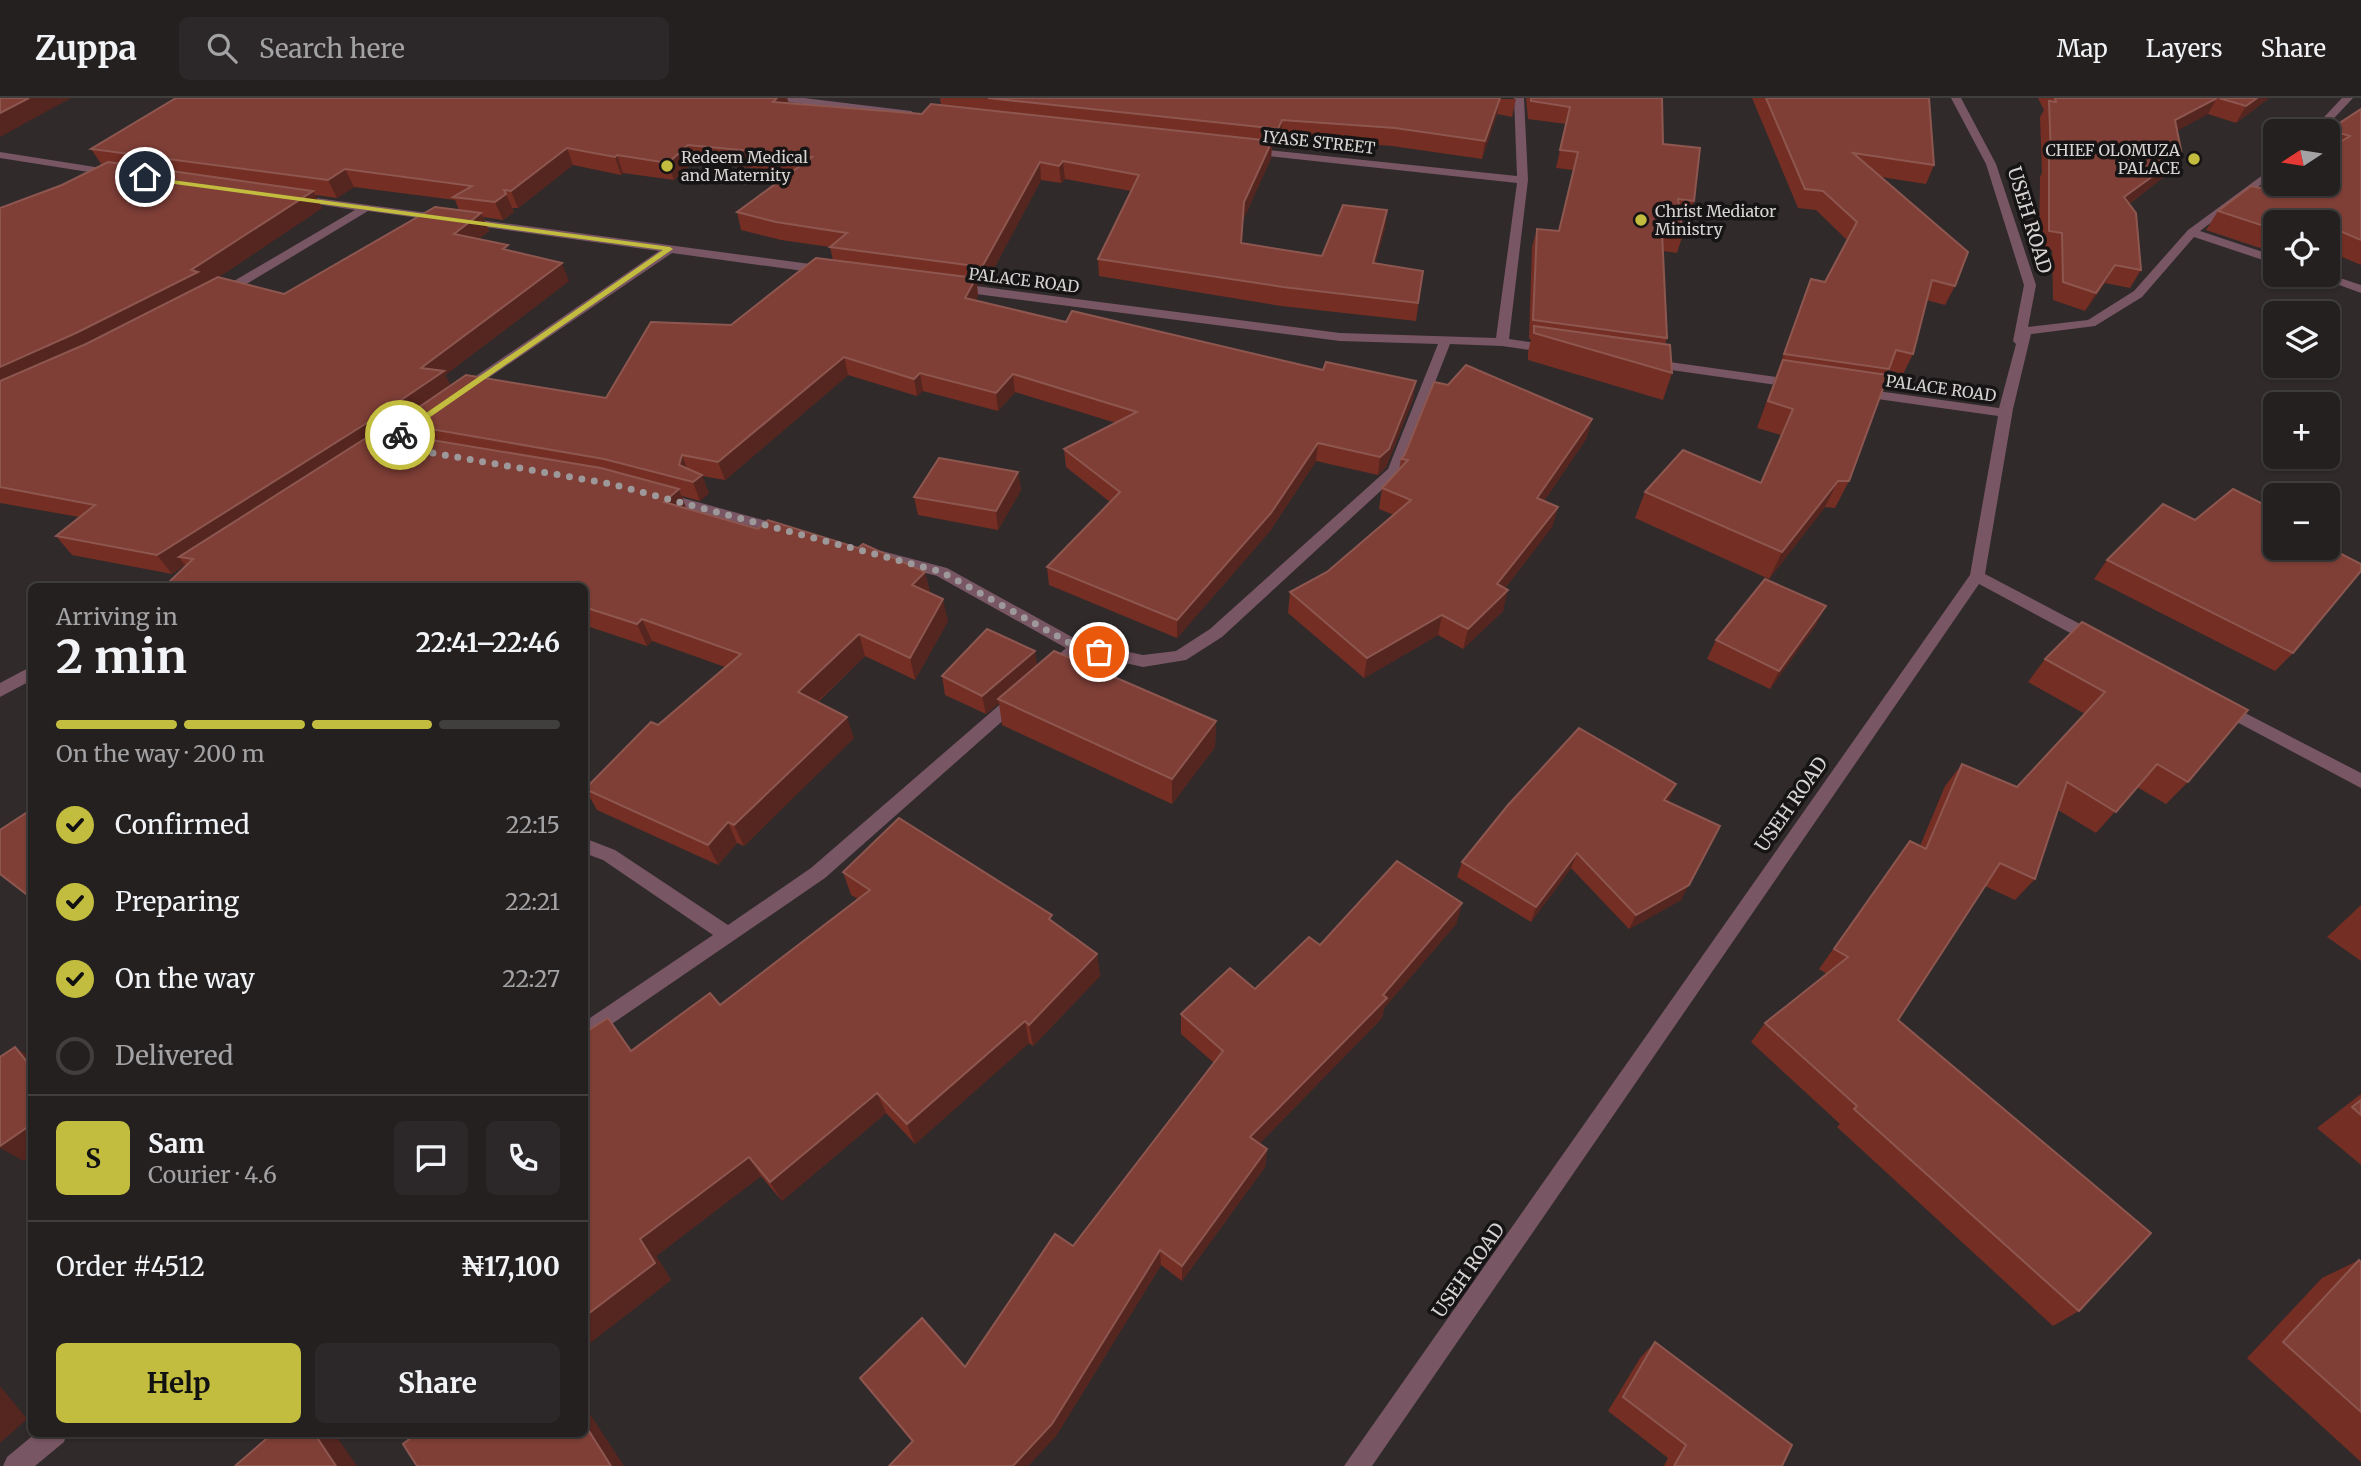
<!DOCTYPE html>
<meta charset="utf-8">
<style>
:root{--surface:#242020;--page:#2c2829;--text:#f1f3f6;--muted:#a3a3a5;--line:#413e3e;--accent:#c3bd3f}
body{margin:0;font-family:Merriweather,serif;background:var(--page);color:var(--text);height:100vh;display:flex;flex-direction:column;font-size:26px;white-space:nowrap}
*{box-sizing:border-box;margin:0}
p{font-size:23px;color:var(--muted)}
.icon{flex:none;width:38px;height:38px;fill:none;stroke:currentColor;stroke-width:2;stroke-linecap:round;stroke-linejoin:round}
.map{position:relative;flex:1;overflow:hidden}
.panel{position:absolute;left:28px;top:485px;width:560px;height:854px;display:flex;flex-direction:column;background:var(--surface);border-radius:10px;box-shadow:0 2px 5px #0004,0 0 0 2px var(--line)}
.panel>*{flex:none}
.needle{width:46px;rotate:258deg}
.fabs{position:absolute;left:2263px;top:21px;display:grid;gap:14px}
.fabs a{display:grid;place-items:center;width:77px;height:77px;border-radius:10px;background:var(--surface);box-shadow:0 2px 5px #0004,0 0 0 2px var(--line);font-size:35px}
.pin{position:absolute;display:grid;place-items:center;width:60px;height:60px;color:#fff;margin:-30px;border:4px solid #fff;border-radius:50%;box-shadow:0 2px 7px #0007}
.courier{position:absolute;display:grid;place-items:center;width:70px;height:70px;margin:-35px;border:5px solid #c3bd3f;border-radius:50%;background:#fff;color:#222;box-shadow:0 2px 9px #0007}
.headline em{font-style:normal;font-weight:700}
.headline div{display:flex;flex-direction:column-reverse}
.headline{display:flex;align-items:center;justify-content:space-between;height:119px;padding:0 28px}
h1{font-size:46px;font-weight:700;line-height:52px}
.bar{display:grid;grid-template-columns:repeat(4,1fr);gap:10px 7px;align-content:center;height:84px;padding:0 28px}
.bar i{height:9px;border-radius:5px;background:var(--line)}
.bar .selected{background:var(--accent)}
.bar p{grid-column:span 4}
.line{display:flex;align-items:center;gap:18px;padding:0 28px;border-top:2px solid var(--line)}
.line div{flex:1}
.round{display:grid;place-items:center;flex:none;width:74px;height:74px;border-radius:10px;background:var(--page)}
ol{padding:0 28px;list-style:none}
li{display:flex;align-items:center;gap:21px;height:77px}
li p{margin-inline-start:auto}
li .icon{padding:7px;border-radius:50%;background:var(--accent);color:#111;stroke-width:4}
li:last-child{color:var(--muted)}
li i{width:38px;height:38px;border:4px solid var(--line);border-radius:50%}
.action{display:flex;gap:14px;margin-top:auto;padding:14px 28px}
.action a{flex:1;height:80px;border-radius:10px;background:var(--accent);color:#111;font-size:28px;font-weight:700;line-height:80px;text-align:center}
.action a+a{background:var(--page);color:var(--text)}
header{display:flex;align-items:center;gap:42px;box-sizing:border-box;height:98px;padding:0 35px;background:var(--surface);border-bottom:2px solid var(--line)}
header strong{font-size:33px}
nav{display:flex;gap:38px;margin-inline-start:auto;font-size:24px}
.search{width:490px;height:63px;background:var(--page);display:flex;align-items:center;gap:18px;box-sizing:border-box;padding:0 24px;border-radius:10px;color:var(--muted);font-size:26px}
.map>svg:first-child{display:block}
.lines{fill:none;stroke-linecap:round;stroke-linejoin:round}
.minor{fill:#785664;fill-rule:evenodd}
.wall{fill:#742e24;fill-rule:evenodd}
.shaded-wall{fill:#55251f}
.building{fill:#7f3f37;stroke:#8d5750;stroke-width:2}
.route{fill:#c3bd3f}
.done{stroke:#9d9899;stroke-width:7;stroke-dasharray:0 12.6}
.poi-dot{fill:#c3bd3f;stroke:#161414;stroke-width:2.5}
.labels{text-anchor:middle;stroke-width:7;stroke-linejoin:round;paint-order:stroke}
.far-street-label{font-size:16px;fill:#d8d4d4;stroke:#161414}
.far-poi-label{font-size:16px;fill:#d8d4d4;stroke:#161414;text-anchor:start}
.street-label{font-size:19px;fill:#d8d4d4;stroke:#161414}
</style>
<header>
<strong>Zuppa</strong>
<div class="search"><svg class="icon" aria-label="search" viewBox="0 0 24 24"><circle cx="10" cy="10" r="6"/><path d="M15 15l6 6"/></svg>Search here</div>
<nav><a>Map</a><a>Layers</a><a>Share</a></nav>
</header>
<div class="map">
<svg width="2361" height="1368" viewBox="0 0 2361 1368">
<rect width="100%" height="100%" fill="#302a2b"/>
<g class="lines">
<g class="minor">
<polygon points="774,0 804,0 911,13 916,16 911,19 779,3"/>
<polygon points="1514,0 1524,0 1528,82 1509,241 1551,247 1557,251 1551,255 1502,248 1450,246 1399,376 1222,539 1186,562 1143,569 1080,555 1050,578 1042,572 1066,550 937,478 873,461 871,457 873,453 878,452 947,470 1081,544 1143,557 1176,553 1210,531 1388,371 1438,246 1340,243 953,193 947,189 953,185 1340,235 1496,240 1517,85 1248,56 1243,53 1248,50 1517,78"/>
<polygon points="1951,0 1961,0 1996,66 2036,187 2028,229 2088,222 2134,193 2188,132 2275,68 2275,76 2200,133 2275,158 2275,166 2194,139 2142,199 2095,228 2031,236 2013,311 1985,476 2101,537 2103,541 2101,545 2089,545 1979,486 1372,1368 1344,1368 1970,477 1998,318 1856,298 1849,294 1856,290 1999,310 2016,246 2013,243 2024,187 1986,66"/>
<polygon points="2342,0 2353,0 2322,33 2311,33"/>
<polygon points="0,54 114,72 119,75 114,78 0,60"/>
<polygon points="294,97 825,168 831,172 825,176 672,155 465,296 458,292 460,289 659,153 368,113 225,199 217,199 217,193 355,112 290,102 290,98"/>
<polygon points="2328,176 2361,187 2361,195 2312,177"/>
<polygon points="1648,261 1798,282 1805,286 1798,290 1643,268 1642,265"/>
<polygon points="661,394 792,430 794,433 787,438 656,402 654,399"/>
<polygon points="32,568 32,582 0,599 0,585"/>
<polygon points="1018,594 1026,600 1024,604 825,780 584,945 584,924 713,837 603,762 584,755 584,740 615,752 728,827 811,770 1012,596"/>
<polygon points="2222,603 2361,675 2361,690 2216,613 2214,609"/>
<polygon points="36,1335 67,1335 64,1344 35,1368 3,1368 7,1359"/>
</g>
</g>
<g class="wall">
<path d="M176,0H787L789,5L922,16L941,7L940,0L1516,1L1512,19L1497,16L1482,61L1392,48L1281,40L1276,49H1272L1271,60L1243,122L1241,146L1322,158L1387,112L1385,130L1375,166L1423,173L1416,223L1281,208L1099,178L1098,161L1131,93L1065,81L1061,85L1041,82L985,187L977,186L978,198L976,202L1066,224L1323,272L1416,283L1413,301L1386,369L1378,377L1316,363L1270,433L1177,540L1049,487L1047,469L1110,404L1066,369L1064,351L1116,325L1015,294L998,313L923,293L917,298L848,277L725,382L702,378L709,395L700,403L682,398L686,410L758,431L925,474L930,495L948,523L915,582L865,558L818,604L854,640L744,748L737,745L718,767L597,712L585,691L725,569L652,543L647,548L584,527V488L185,467L172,476L72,457L56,438L79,419L0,405V110L62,87L102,67L91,51ZM693,64L792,74L737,114L741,132L781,142L830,149L833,162L731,227L606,300L451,288L445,277L569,183L510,153L478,141L489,133L483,119L503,122L514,114L512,110H518L573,67L621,77L623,75L674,82ZM354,89L455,102L459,112L284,196L219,179L322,110L315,97L337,100ZM398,330L402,337L390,335Z"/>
<polygon points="1526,0 1662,0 1663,46 1694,103 1688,121 1681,120 1683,136 1677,155 1663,153 1667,240 1665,246 1672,275 1663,302 1528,262 1528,254 1531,241 1529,241 1532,149 1537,131 1559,133 1573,72 1556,70 1566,26 1528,21"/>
<polygon points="1752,0 1929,0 1934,67 1926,86 1881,79 1955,188 1945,207 1926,202 1913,256 1903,276 1888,272 1849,383 1835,410 1825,409 1769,481 1635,420 1645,394 1761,385 1781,337 1757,330 1811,181 1825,184 1847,142 1816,112 1798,110"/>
<polygon points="2038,0 2269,0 2236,25 2208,16 2177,32 2182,57 2171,73 2129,106 2141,172 2130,190 2105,185 2085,213 2053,202 2052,152 2039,150 2040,79 2042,75 2040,19 2044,12"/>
<polygon points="2361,11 2361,167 2328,153 2328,124 2275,124 2275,141 2260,150 2206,132 2218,113 2260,90 2328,86 2328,34"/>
<polygon points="1592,321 1586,341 1544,403 1558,409 1552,429 1505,490 1503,513 1463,551 1438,537 1364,580 1288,515 1290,494 1327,474 1394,417 1379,411 1382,390 1399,372 1401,361 1405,356"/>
<polygon points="1018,374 1021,392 998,432 918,417 914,399"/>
<polygon points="2107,462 2293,555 2275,573 2094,481"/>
<polygon points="2082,524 2188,684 2166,706 2137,689 2096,735 2058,712 2035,781 2015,802 1985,788 1898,922 2079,1213 2053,1228 1837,1029 1840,1026 1751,944 1765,925 1827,876 1819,871 1910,743 1920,748 1945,688 1962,666 2017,689 2085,616 2028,584 2045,561"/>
<polygon points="1816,527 1770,591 1707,561 1716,542"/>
<polygon points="1037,567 1216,623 1215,649 1172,706 1002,627 999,605 986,616 945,597 942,578"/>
<polygon points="1676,686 1668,703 1681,802 1629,831 1571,770 1531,824 1457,779 1462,764"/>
<polygon points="843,774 1053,825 1097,856 1100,878 1033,948 1029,945 915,1046 886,1015 782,1103 761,1078 656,1158 671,1182 586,1248 631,953 720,907 858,801 851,797"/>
<polygon points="1462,805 1456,826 1384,910 1382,920 1259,1046 1267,1051 1265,1069 1182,1183 1161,1167 1056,1338 1028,1368 889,1368 912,1344 860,1280 965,1269 1073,1148 1214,965 1181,936 1181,916 1255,891 1320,847"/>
<polygon points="2361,807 2361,863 2327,839"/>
<polygon points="2361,996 2361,1067 2317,1030"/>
<polygon points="2359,1162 2361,1164 2361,1364 2247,1260 2322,1180"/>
<polygon points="1655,1244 1782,1368 1664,1368 1668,1360 1608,1313 1640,1260"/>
</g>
<g class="shaded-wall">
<polygon points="29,0 71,0 0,39 0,15"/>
<polygon points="777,0 787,0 789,7 773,4"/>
<polygon points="1500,0 1497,16 1482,61 1485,43"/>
<polygon points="2217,0 2208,16 2166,39 2175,22"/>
<polygon points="2257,0 2269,0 2236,25 2246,8"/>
<polygon points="1282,22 1281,40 1276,49 1278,31"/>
<polygon points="1272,43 1271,60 1243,122 1240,163 1244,104"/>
<polygon points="688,47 693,64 674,82 668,65"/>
<polygon points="567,50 573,67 518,110 511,93"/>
<polygon points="617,57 623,75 621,77 615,59"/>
<polygon points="2182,57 2171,73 2114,117 2124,99"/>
<polygon points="1063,63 1065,81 1061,85 1059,68"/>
<polygon points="1040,64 1041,82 985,187 982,169"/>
<polygon points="345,71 354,89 337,100 328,82"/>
<polygon points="313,93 322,110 207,187 0,294 0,269 191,172"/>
<polygon points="506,96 514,114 503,122 495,104"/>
<polygon points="1387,112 1385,130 1370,183 1373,165"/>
<polygon points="481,115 489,133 462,154 454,136"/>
<polygon points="2297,116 2292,124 2284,124"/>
<polygon points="2275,130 2275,141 2260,150 2273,131"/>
<polygon points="562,165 569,183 445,277 453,292 396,325 398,330 381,342 179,459 185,467 172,476 157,457 421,270"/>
<polygon points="2115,167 2105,185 2085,213 2096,195"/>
<polygon points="976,180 978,198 968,217 965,200"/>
<polygon points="844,259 848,277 725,382 718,364"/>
<polygon points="920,275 923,293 917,298 914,281"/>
<polygon points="1013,276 1015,294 998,313 996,295"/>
<polygon points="1416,283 1413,301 1386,369 1378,377 1380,359"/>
<polygon points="1592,321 1586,341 1532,421 1537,400"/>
<polygon points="1318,345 1316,363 1270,433 1177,540 1177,522"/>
<polygon points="682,357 689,375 679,367"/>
<polygon points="1018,374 1021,392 998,432 996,413"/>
<polygon points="702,377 709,395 700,403 693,384"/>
<polygon points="1838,383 1825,409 1769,481 1782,454"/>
<polygon points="679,391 687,413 664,404"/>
<polygon points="1558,409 1552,429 1492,507 1497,486"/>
<polygon points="925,474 930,496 912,487"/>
<polygon points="1508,492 1503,513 1463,551 1468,531"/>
<polygon points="943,501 948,523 915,582 910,560"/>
<polygon points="1826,508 1816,527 1770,591 1779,573"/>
<polygon points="1442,517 1438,537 1364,580 1367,560"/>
<polygon points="642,521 652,543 647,548 637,526"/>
<polygon points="859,536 865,558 805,615 798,594"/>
<polygon points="1035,553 1038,571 998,601 999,605 986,616 982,598"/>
<polygon points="847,619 854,640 744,748 734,727"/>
<polygon points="1216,623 1215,649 1172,706 1172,681"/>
<polygon points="1676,686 1669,702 1656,717 1664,702"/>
<polygon points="728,724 737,745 718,767 708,747"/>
<polygon points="1577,755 1571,770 1531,824 1536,809"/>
<polygon points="1689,787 1681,802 1629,831 1636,817"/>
<polygon points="1462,805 1456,826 1384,910 1382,920 1248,1057 1250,1039 1383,897"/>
<polygon points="1097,856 1100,878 1033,948 1029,927"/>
<polygon points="1025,923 1029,945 915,1046 907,1026"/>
<polygon points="15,949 32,960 32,970"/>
<polygon points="877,995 886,1015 782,1103 770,1084"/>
<polygon points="32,1026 32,1057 24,1063 0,1050 0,1048"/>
<polygon points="1267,1051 1265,1069 1182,1183 1182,1168"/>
<polygon points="749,1059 761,1078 656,1158 671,1182 586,1248 584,1247 584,1219 640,1141"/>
<polygon points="1160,1152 1161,1167 1056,1338 1028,1368 1013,1368"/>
<polygon points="0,1288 27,1321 0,1345"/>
<polygon points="584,1307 624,1368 611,1368 584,1325"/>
<polygon points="314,1335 334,1335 357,1368 336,1368"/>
</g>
<g class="building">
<polygon points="0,0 29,0 0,15"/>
<polygon points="176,0 777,0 773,4 922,16 931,6 1272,43 1244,104 1241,145 1322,158 1343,107 1387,112 1373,165 1423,173 1418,205 1283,189 1098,161 1139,77 1063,63 1059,68 1040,64 982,169 830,149 847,135 776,124 737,114 812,59 688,47 668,65 617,57 615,59 567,50 511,93 504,92 506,96 495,104 453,99 472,88 345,71 328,82 91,51"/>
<polygon points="988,0 1500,0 1485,43 1395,30 1282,22 1278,31"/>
<polygon points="1531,0 1662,0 1663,46 1700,50 1694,103 1678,101 1683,136 1662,134 1667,240 1533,222 1537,131 1559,133 1578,54 1560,52 1570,9 1531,3"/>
<polygon points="1766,0 1929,0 1934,67 1853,55 1968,154 1955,188 1932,182 1913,256 1896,252 1889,271 1784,256 1811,181 1825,184 1857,124 1823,93 1805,91"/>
<polygon points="2055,0 2217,0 2175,22 2182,57 2124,99 2136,115 2141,172 2115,167 2096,195 2063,184 2062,135 2049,133 2049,62 2051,58 2049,3 2056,4"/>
<polygon points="2219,0 2257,0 2246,8"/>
<polygon points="2361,11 2361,142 2328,128 2328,124 2317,124 2297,116 2284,124 2275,124 2275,130 2273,131 2218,113 2251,88 2260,90 2275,82 2275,86 2328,86 2328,51 2350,38 2329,32"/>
<polygon points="108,64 313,93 191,172 198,174 76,235 0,269 0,110 62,87"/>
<polygon points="435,109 481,115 454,136 508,147 503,151 562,165 421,270 444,273 370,323 157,457 56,438 95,407 0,389 0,283 86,246 218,179 284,196"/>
<polygon points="816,160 976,180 965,200 1066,224 1072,213 1323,272 1326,264 1416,283 1389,351 1380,359 1318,345 1271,415 1177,522 1047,469 1120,394 1064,351 1137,314 1013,276 996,295 920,275 914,281 844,259 718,364 682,357 679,367 702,377 693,384 604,361 396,325 466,277 606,300 651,224 731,227"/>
<polygon points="1534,228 1670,247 1672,275 1534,235"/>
<polygon points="1783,262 1888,277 1849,383 1838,383 1782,454 1645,394 1683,352 1761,385 1793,311 1768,303"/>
<polygon points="1466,267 1592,321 1537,400 1558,409 1497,486 1508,492 1468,531 1442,517 1367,560 1290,494 1327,474 1411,402 1382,390 1408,362 1401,361 1405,356 1434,284 1448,287"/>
<polygon points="377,333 601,370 679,391 664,404 758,431 768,422 858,450 863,446 925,474 912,487 943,501 910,560 859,536 798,594 847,619 734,727 728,724 708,747 585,691 651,624 658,627 741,556 642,521 637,526 584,509 584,488 165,488 193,461 179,459"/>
<polygon points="939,360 1018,374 996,413 914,399"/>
<polygon points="2233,391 2275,412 2275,450 2328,449 2361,466 2361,473 2293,555 2107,462 2163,406 2195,422"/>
<polygon points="1765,481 1826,508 1779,573 1716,542"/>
<polygon points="2082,524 2248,612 2188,684 2157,666 2116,714 2067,684 2035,781 2000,765 1898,922 2151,1135 2079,1213 1854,1011 1857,1008 1765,925 1848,859 1834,851 1910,743 1926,751 1962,666 2017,689 2105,594 2045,561"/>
<polygon points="987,531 1035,553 982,598 942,578"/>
<polygon points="1054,553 1216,623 1172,681 998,601"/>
<polygon points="1579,630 1676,686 1664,702 1720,728 1689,787 1636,817 1577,755 1536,809 1462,764 1508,707"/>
<polygon points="32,711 32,798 30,799 0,776 0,732"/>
<polygon points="899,720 1052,817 1049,821 1097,856 1029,927 1025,923 907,1026 877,995 770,1084 749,1059 640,1141 655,1165 584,1219 584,935 608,920 631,953 710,895 720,907 870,792 843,774"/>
<polygon points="1397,763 1462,805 1383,897 1387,900 1250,1039 1267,1051 1182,1168 1160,1152 1052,1326 1013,1368 889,1368 913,1343 860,1280 922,1220 965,1269 1055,1136 1073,1148 1223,953 1181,916 1230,870 1255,891 1309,839 1320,847"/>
<polygon points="15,949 32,970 32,1026 0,1048 0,959"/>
<polygon points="2361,1002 2361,1017 2352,1009"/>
<polygon points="2359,1162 2361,1164 2361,1314 2283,1244"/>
<polygon points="1655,1244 1792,1347 1782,1368 1674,1368 1686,1347 1623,1299"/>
<polygon points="584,1325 611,1368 417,1368 403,1346 417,1335 584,1335"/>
<polygon points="273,1335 314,1335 336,1368 235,1368"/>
</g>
<polygon class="route" points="142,78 670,149 673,151 400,340 397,339 397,335 663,152 145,82"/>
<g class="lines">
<polyline class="done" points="400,337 387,347 611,386 942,474 1077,549 1099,554"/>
</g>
<g class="poi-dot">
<circle cx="2194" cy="61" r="7"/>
<circle cx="667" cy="68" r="7"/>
<circle cx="1641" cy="122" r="7"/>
</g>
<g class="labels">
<g class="far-street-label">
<text transform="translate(1319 44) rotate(6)" y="6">IYASE STREET</text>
<text transform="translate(1024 182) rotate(7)" y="6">PALACE ROAD</text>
<text transform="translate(1941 290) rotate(8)" y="6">PALACE ROAD</text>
</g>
<g class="far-poi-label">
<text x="2180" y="58" text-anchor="end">CHIEF OLOMUZA<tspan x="2180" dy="18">PALACE</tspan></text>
<text x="681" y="65">Redeem Medical<tspan x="681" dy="18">and Maternity</tspan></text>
<text x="1655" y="119">Christ Mediator<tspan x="1655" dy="18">Ministry</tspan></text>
</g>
<g class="street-label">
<text transform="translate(2030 122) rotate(73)" y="7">USEH ROAD</text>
<text transform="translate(1791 706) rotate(-55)" y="7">USEH ROAD</text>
<text transform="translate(1468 1172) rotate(-55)" y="7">USEH ROAD</text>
</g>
</g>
</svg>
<div class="fabs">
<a><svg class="needle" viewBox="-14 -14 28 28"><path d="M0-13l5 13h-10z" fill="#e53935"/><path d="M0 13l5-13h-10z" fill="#a3a3a5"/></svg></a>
<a><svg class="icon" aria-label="locate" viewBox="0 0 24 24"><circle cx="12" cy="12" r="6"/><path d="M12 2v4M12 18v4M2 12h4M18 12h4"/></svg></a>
<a><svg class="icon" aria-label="layers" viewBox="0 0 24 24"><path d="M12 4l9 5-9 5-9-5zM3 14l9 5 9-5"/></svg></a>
<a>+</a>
<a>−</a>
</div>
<div class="pin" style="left:1099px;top:554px;background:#ea580c"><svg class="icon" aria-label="bag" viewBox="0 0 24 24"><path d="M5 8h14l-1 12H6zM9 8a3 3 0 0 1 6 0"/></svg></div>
<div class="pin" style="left:145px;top:79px;background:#1f2937"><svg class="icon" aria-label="home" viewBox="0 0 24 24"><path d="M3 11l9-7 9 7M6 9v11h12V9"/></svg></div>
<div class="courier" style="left:400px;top:337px"><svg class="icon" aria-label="bike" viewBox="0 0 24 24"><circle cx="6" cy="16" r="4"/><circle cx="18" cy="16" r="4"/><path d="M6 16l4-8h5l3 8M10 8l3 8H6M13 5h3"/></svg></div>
<section class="panel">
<div class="headline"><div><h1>2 min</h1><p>Arriving in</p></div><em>22:41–22:46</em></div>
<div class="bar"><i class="selected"></i><i class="selected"></i><i class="selected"></i><i></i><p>On the way · 200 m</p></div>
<ol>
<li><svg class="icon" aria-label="check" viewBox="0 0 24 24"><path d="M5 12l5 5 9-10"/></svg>Confirmed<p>22:15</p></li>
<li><svg class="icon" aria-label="check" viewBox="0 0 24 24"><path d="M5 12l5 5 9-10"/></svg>Preparing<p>22:21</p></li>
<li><svg class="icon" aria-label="check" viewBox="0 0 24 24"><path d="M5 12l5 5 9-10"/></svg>On the way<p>22:27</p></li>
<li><i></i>Delivered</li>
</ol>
<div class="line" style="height:126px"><b class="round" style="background:var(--accent);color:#111">S</b><div><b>Sam</b><p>Courier · 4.6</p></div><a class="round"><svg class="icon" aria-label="chat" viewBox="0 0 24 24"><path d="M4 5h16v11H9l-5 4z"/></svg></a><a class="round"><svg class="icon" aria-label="phone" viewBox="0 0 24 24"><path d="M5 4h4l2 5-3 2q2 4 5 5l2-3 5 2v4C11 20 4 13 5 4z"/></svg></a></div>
<div class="line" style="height:91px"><div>Order #4512</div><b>₦17,100</b></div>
<div class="action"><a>Help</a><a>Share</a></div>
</section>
</div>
